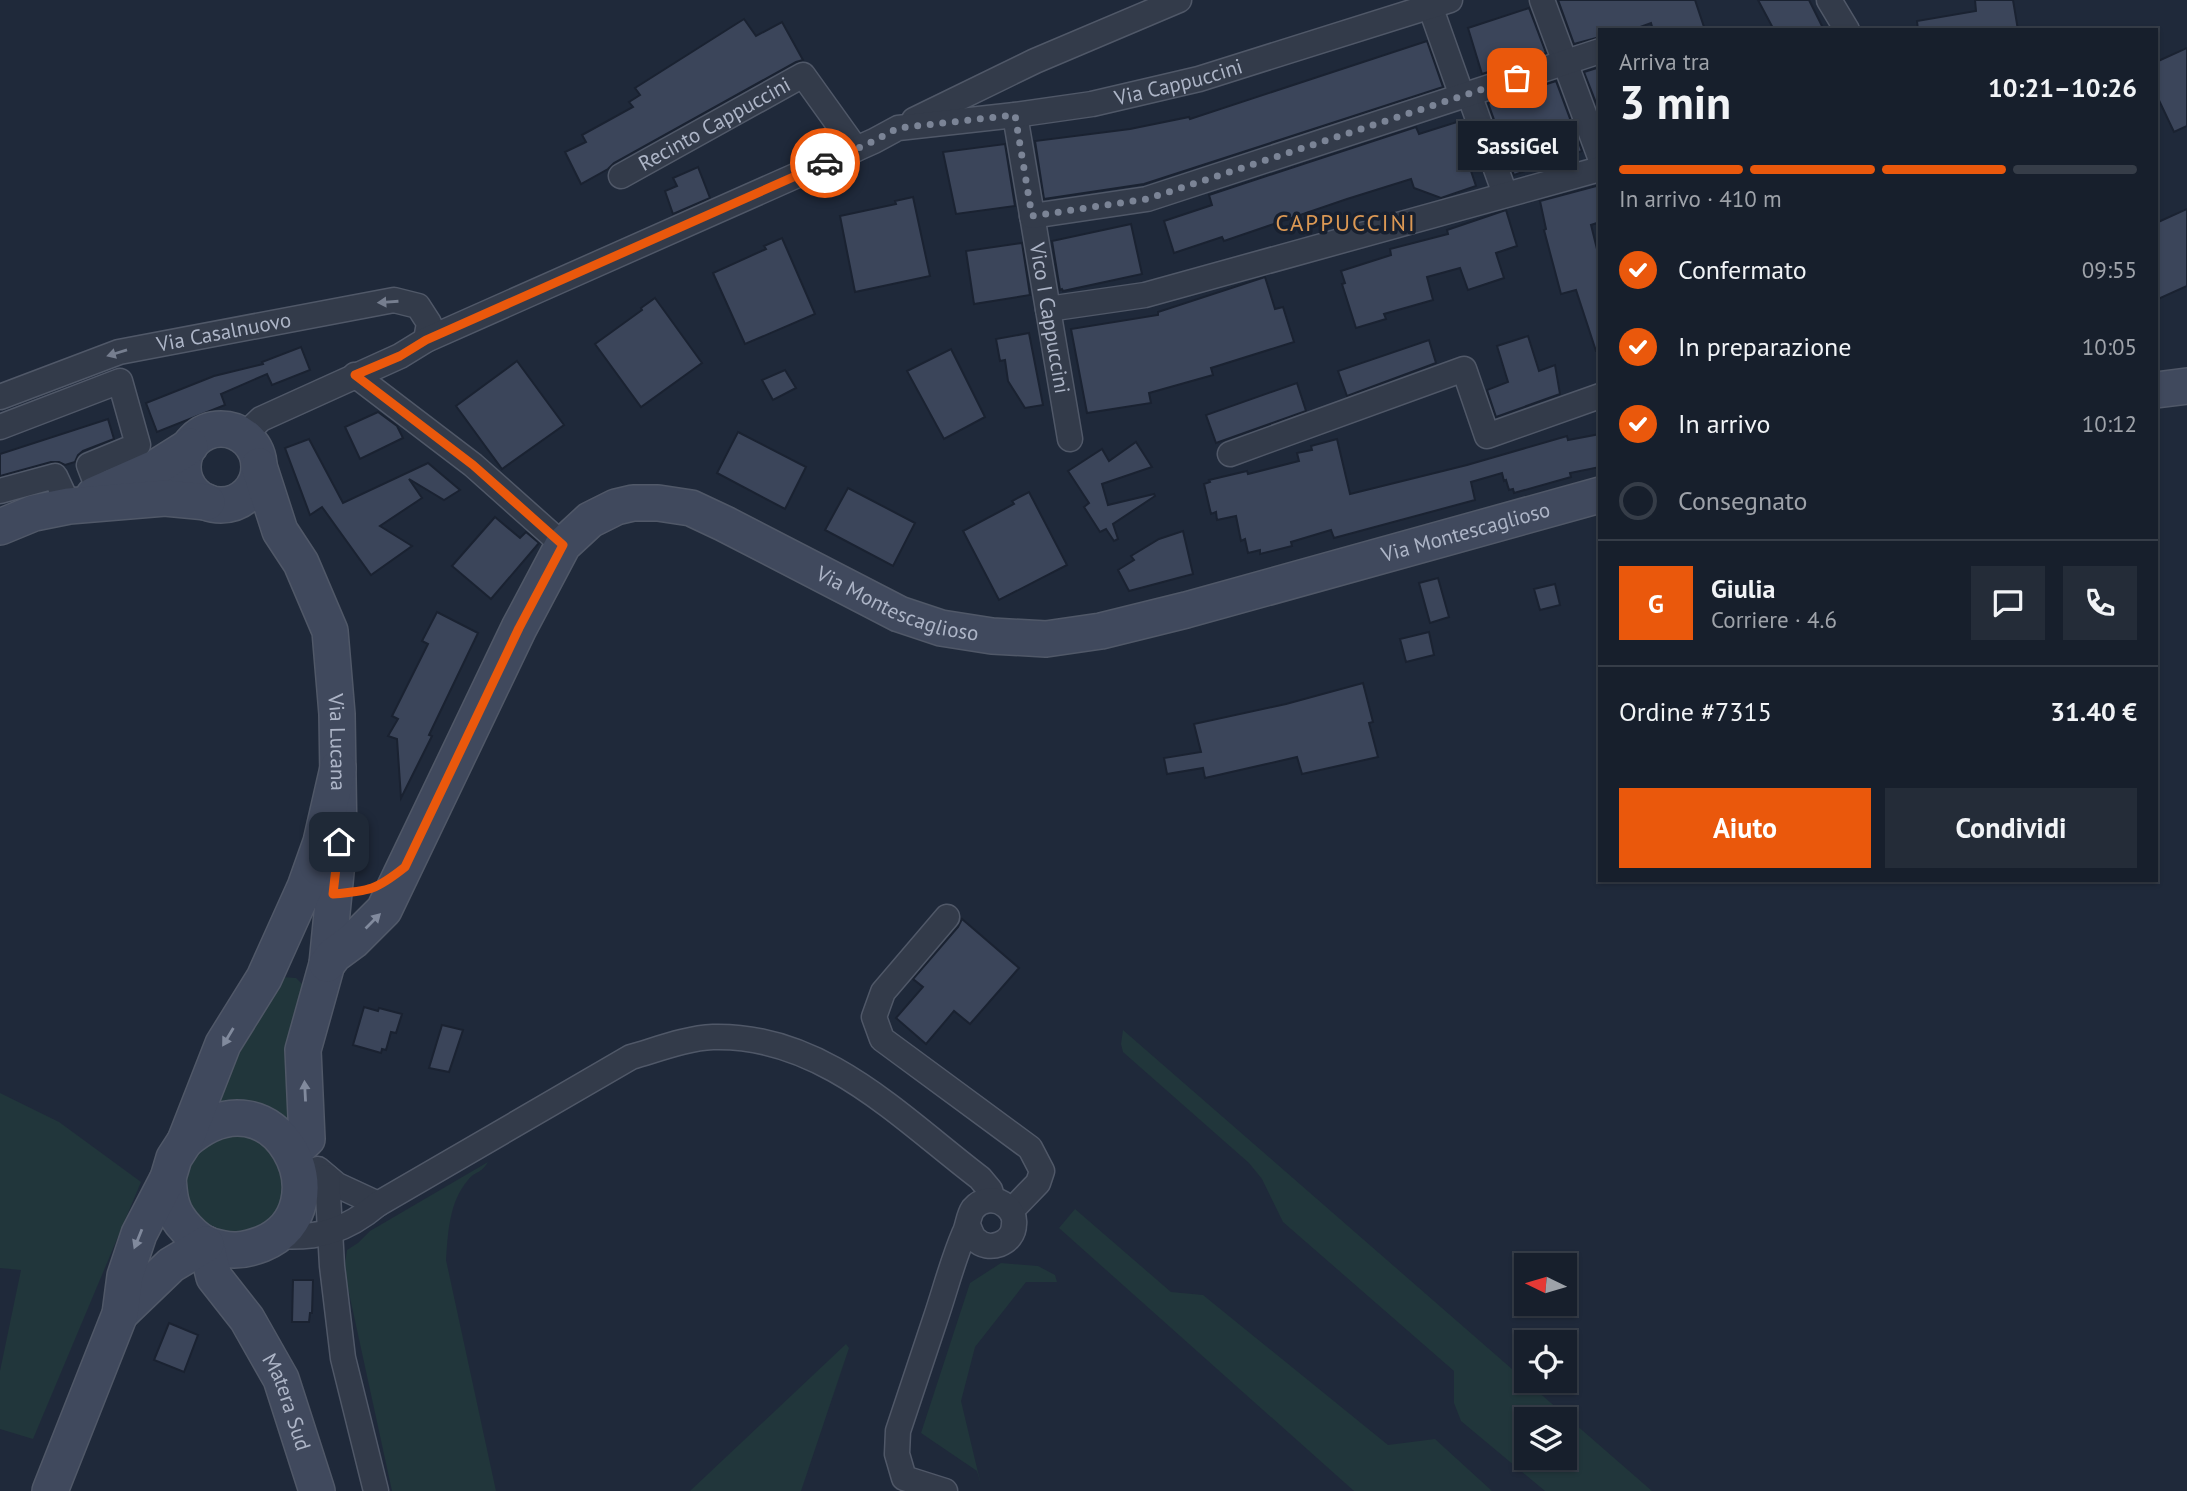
<!DOCTYPE html>
<html lang="it">
<meta charset="utf-8">
<style>
:root{--surface:#171f2c;--page:#242c38;--text:#f1f3f6;--muted:#9ea2a9;--line:#363d48;--accent:#ea580c}
body{margin:0;font-family:"PT Sans",sans-serif;background:var(--page);color:var(--text);height:100vh;display:flex;flex-direction:column;font-size:26px;white-space:nowrap}
*{box-sizing:border-box;margin:0}
p{font-size:23px;color:var(--muted)}
.icon{flex:none;width:38px;height:38px;fill:none;stroke:currentColor;stroke-width:2;stroke-linecap:round;stroke-linejoin:round}
.map{position:relative;flex:1;overflow:hidden}
.drawer{position:absolute;left:1598px;top:28px;width:560px;height:854px;display:flex;flex-direction:column;background:var(--surface);border-radius:0px;box-shadow:0 2px 5px #0004,0 0 0 2px var(--line)}
.drawer>*{flex:none}
.needle{width:46px;rotate:275deg}
.controls{position:absolute;left:1514px;top:1253px;display:grid;gap:14px}
.controls a{display:grid;place-items:center;width:63px;height:63px;border-radius:0px;background:var(--surface);box-shadow:0 2px 5px #0004,0 0 0 2px var(--line);font-size:35px}
.pin{position:absolute;display:grid;place-items:center;width:60px;height:60px;color:#fff;margin:-30px;border-radius:14px;box-shadow:0 4px 10px #0006}
.courier{position:absolute;display:grid;place-items:center;width:70px;height:70px;margin:-35px;border:5px solid #ea580c;border-radius:50%;background:#fff;color:#222;box-shadow:0 2px 9px #0007}
.bubble{position:absolute;height:49px;border-radius:0px;background:var(--surface);box-shadow:0 2px 5px #0004,0 0 0 2px var(--line);font-size:23px;font-weight:800;line-height:49px;text-align:center}
.head em{font-style:normal;font-weight:800}
.head div{display:flex;flex-direction:column-reverse}
.head{display:flex;align-items:center;justify-content:space-between;height:119px;padding:0 21px}
h1{font-size:46px;font-weight:800;line-height:52px}
.bar{display:grid;grid-template-columns:repeat(4,1fr);gap:10px 7px;align-content:center;height:84px;padding:0 21px}
.bar i{height:9px;border-radius:5px;background:var(--line)}
.bar .active{background:var(--accent)}
.bar p{grid-column:span 4}
.line{display:flex;align-items:center;gap:18px;padding:0 21px;border-top:2px solid var(--line)}
.line div{flex:1}
.round{display:grid;place-items:center;flex:none;width:74px;height:74px;border-radius:0px;background:var(--page)}
ol{padding:0 21px;list-style:none}
li{display:flex;align-items:center;gap:21px;height:77px}
li p{margin-inline-start:auto}
li .icon{padding:7px;border-radius:50%;background:var(--accent);color:#fff;stroke-width:4}
li:last-child{color:var(--muted)}
li i{width:38px;height:38px;border:4px solid var(--line);border-radius:50%}
.action{display:flex;gap:14px;margin-top:auto;padding:14px 21px}
.action a{flex:1;height:80px;border-radius:0px;background:var(--accent);color:#fff;font-size:28px;font-weight:800;line-height:80px;text-align:center}
.action a+a{background:var(--page);color:var(--text)}
.map>svg:first-child{display:block}
.green{fill:#21363b;fill-rule:evenodd}
.building{fill:#3b455a;stroke:#1a2231;stroke-width:2}
.lines{fill:none;stroke-linecap:round;stroke-linejoin:round}
.street-casing{stroke:#505868;stroke-width:27}
.secondary-casing{stroke:#505868;stroke-width:38}
.street{stroke:#333b4a;stroke-width:24}
.secondary{stroke:#40495d;stroke-width:35}
.oneway{fill:#767e8f}
.oneway2{fill:#818a9d}
.done{stroke:#7b8496;stroke-width:7;stroke-dasharray:0 12.6}
.route{stroke:#ea580c;stroke-width:9}
.labels{text-anchor:middle;stroke-width:7;stroke-linejoin:round;paint-order:stroke}
.street-label{font-size:21px;fill:#adb5c7;stroke:#18202f}
.neighbourhood-label{font-size:23px;letter-spacing:2px;fill:#db9854;stroke:#18202f}
</style>
<div class="map">
<svg width="2187" height="1491" viewBox="0 0 2187 1491">
<rect width="100%" height="100%" fill="#1f293a"/>
<g class="green">
<polygon points="282,977 296,978 304,986 296,1128 209,1106 221,1075"/>
<path d="M1123,1030L1652,1491H1545L1461,1421L1454,1403V1371L1283,1222L1262,1179L1249,1163L1123,1052L1121,1044ZM1526,1419H1564V1458H1526Z"/>
<polygon points="0,1093 59,1122 141,1182 33,1439 0,1429 0,1371 21,1270 0,1268"/>
<polygon points="248,1134 272,1149 286,1191 274,1219 247,1236 216,1234 192,1216 183,1174 207,1140"/>
<path d="M488,1162C481,1174 475,1171 468,1180C449,1202 448,1233 446,1260L496,1491H392L344,1270L347,1250L358,1243L370,1231Z"/>
<polygon points="1075,1209 1171,1292 1203,1295 1388,1445 1435,1439 1492,1491 1354,1491 1059,1228"/>
<polygon points="1001,1263 1038,1266 1055,1275 1057,1282 1026,1282 975,1347 961,1401 981,1485 977,1471 921,1433 970,1283"/>
<polygon points="846,1344 849,1348 801,1491 690,1491"/>
</g>
<g class="building">
<polygon points="1558,0 1695,0 1705,30 1653,30 1651,23 1632,30 1600,30 1600,37 1574,44"/>
<polygon points="1758,0 1809,0 1824,30 1774,30"/>
<polygon points="1975,0 2013,0 2018,30 1918,30 1917,21 1976,11"/>
<polygon points="1529,8 1546,53 1482,74 1468,28"/>
<polygon points="744,19 756,36 782,22 803,60 796,62 614,163 608,169 581,184 565,152 586,142 582,135 633,107 629,102 640,95 635,88"/>
<polygon points="1427,41 1443,87 1144,184 1044,199 1035,141 1130,129 1189,117 1190,119"/>
<polygon points="2187,48 2187,126 2174,132 2156,94 2156,62"/>
<polygon points="1600,67 1600,113 1584,72"/>
<polygon points="1556,81 1582,151 1514,175 1488,103"/>
<polygon points="1460,121 1475,170 1471,171 1476,186 1441,198 1414,188 1411,179 1347,199 1224,241 1222,237 1174,253 1164,221 1212,205 1209,195 1416,127 1419,134"/>
<polygon points="1005,144 1015,206 956,214 943,152"/>
<polygon points="698,167 710,198 673,214 665,191 677,186 673,178"/>
<polygon points="1600,185 1600,222 1591,225 1600,261 1600,351 1596,351 1576,290 1561,294 1544,230 1546,229 1540,201"/>
<polygon points="913,197 930,276 855,292 840,216 896,204 895,201"/>
<polygon points="2187,209 2187,286 2156,300 2156,223"/>
<polygon points="1506,210 1517,246 1496,253 1504,278 1468,290 1460,268 1427,277 1433,300 1384,314 1386,319 1356,328 1342,284 1345,283 1341,271 1391,255 1390,249 1448,234 1447,230"/>
<polygon points="1131,224 1142,274 1063,291 1062,289 1060,290 1052,241"/>
<polygon points="782,238 815,314 745,344 713,273 766,249 764,246"/>
<polygon points="1022,243 1030,295 974,304 966,251"/>
<polygon points="1265,277 1275,309 1283,307 1294,342 1211,368 1213,375 1149,393 1151,403 1087,413 1071,329 1158,315 1158,312"/>
<polygon points="655,298 702,363 641,407 595,344 642,310 641,308"/>
<polygon points="1029,333 1043,405 1025,408 1008,381 1005,360 1000,361 996,339"/>
<polygon points="1528,336 1539,371 1555,365 1560,394 1496,417 1487,390 1508,382 1497,346"/>
<polygon points="1429,340 1436,363 1347,396 1338,371"/>
<polygon points="301,347 310,370 272,385 267,374 221,394 225,405 157,432 146,403 214,376 263,364 262,362"/>
<polygon points="951,349 985,417 944,439 907,371"/>
<polygon points="517,361 564,425 502,469 456,406"/>
<polygon points="785,370 796,388 773,400 762,380"/>
<polygon points="1297,383 1306,411 1216,443 1206,415"/>
<polygon points="378,412 397,426 403,438 360,459 345,427"/>
<polygon points="108,419 114,439 83,451 78,455 75,462 65,465 59,462 51,462 0,476 0,454"/>
<polygon points="738,432 806,467 785,509 717,473"/>
<polygon points="1600,434 1600,467 1570,473 1571,477 1514,493 1513,489 1509,490 1506,480 1504,481 1502,473 1471,482 1475,500 1334,538 1331,530 1291,542 1292,546 1260,554 1260,550 1248,553 1245,539 1241,541 1236,516 1217,520 1216,512 1211,514 1204,484 1210,482 1209,480 1247,471 1248,474 1299,461 1297,453 1312,450 1311,446 1337,439 1350,494 1467,465 1567,436 1568,440"/>
<polygon points="309,439 343,503 428,463 460,490 444,500 409,479 422,498 380,526 412,546 371,575 322,507 310,515 285,448"/>
<polygon points="1136,442 1152,467 1102,484 1108,505 1154,494 1155,496 1113,524 1118,539 1114,541 1106,529 1100,532 1084,507 1089,503 1068,471 1102,449 1109,461"/>
<polygon points="848,488 915,523 893,566 825,530"/>
<polygon points="1029,492 1067,565 999,600 963,531 1014,504 1012,501"/>
<polygon points="495,517 520,538 526,532 539,543 491,599 452,566"/>
<polygon points="1183,531 1193,574 1129,591 1118,570 1134,560 1131,556 1159,539"/>
<polygon points="1438,578 1449,617 1430,623 1419,583"/>
<polygon points="1555,584 1560,605 1540,610 1534,589"/>
<polygon points="437,612 478,633 429,735 432,736 401,798 397,739 388,736 398,719 392,716 428,644 422,641"/>
<polygon points="1429,632 1434,655 1406,662 1400,639"/>
<polygon points="1363,683 1373,722 1369,723 1378,757 1302,774 1297,757 1205,778 1203,768 1167,774 1164,758 1201,752 1194,724 1286,704"/>
<polygon points="962,919 1019,968 970,1024 954,1011 926,1044 896,1018 923,987 913,979 958,927"/>
<polygon points="364,1007 378,1011 379,1008 402,1014 396,1033 391,1032 386,1050 382,1049 381,1053 353,1045"/>
<polygon points="442,1025 463,1030 449,1072 429,1068"/>
<polygon points="293,1280 313,1280 312,1313 310,1313 309,1322 292,1322"/>
<polygon points="169,1323 198,1335 184,1372 154,1360"/>
</g>
<g class="lines">
<g class="street-casing">
<g id="street">
<polyline points="1542,0 1600,157"/>
<polyline points="1829,0 1847,30"/>
<polyline points="1430,6 1462,96"/>
<polyline points="1469,94 1505,194"/>
<path id="s1" d="M1015,115L1070,439"/>
<polyline points="914,120 1035,61 1179,0"/>
<path id="s2" d="M621,176L803,75L856,149"/>
<polyline points="1032,216 1147,199 1600,51"/>
<polyline points="1048,309 1145,295 1600,169"/>
<polyline points="355,375 473,465 563,545"/>
<path id="s3" d="M0,397L119,352L394,300L418,306L429,323L426,340"/>
<polyline points="0,427 120,381 138,445 89,465 94,478"/>
<path id="s4" d="M243,436L261,419L400,356L426,340L874,141L898,128L1015,115L1092,104L1199,79L1450,0"/>
<polyline points="1230,454 1464,369 1487,436 1600,396"/>
<polyline points="0,491 55,476 69,506"/>
<polyline points="947,917 883,992 874,1017 882,1039 1030,1148 1042,1171 1038,1183 1011,1211"/>
<polyline points="318,1169 337,1185 378,1204"/>
<polyline points="327,1177 332,1266 343,1358 376,1491"/>
<path d="M277,1236C318,1239 346,1231 378,1204L631,1057C656,1050 687,1038 713,1037C822,1034 900,1117 980,1178L990,1190L993,1200"/>
<path d="M945,1491L904,1478L897,1454L898,1431C910,1394 923,1357 935,1320C945,1291 952,1262 964,1234C968,1227 968,1216 973,1209C981,1199 996,1197 1006,1206C1011,1210 1015,1217 1014,1224C1014,1244 988,1253 975,1239C972,1236 970,1230 968,1225"/>
</g>
</g>
<g class="secondary-casing">
<g id="secondary">
<polyline points="2156,390 2187,386"/>
<circle cx="221" cy="467" r="38"/>
<path id="s5" d="M259,466L280,531L301,563L330,631L337,714L339,842L327,964L303,1050L307,1139L293,1152"/>
<polyline points="94,495 155,468 190,446"/>
<polyline points="0,527 34,513 69,506 165,498 207,502"/>
<path id="s6" d="M327,964L334,955L353,941L384,910L519,628L563,545L590,520L616,507L633,503H658L691,508L725,524L899,614L941,628L992,636L1046,639L1101,631L1186,610L1600,495"/>
<path d="M168,1178C169,1187 169,1196 172,1205C176,1220 195,1241 211,1246C230,1252 244,1251 262,1244C347,1209 276,1062 185,1141"/>
<path id="s7" d="M206,1244L214,1277L247,1319L281,1379L317,1491"/>
<polyline points="120,1314 171,1265 206,1244"/>
<polyline points="50,1491 120,1314 125,1276 139,1234 168,1178 174,1158 185,1141 223,1044 264,978 305,887 321,842 338,768"/>
</g>
</g>
<use href="#street" class="street"/>
<use href="#secondary" class="secondary"/>
</g>
<defs><path id="oneway-solid" d="M-6-.8H1V-3.2L6.5 0L1 3.2V.8H-6Z" transform="scale(1.75)"/></defs>
<g class="oneway">
<use href="#oneway-solid" transform="translate(388 302) rotate(176)"/>
<use href="#oneway-solid" transform="translate(117 353) rotate(163)"/>
</g>
<g class="oneway2">
<use href="#oneway-solid" transform="translate(373 921) rotate(-45)"/>
<use href="#oneway-solid" transform="translate(228 1037) rotate(121)"/>
<use href="#oneway-solid" transform="translate(305 1091) rotate(-93)"/>
<use href="#oneway-solid" transform="translate(138 1239) rotate(112)"/>
</g>
<g class="lines">
<polyline class="done" points="825,163 874,141 898,128 1015,115 1032,216 1147,199 1517,78"/>
<path class="route" d="M339,842L333,894C370,891 376,890 405,867L519,628L563,545L473,465L355,375L400,356L426,340L825,163"/>
</g>
<g class="labels">
<g class="street-label">
<text dy="7" stroke="none"><textPath href="#s4" startOffset="1010">Via Cappuccini</textPath></text>
<text dy="7" stroke="none"><textPath href="#s2" startOffset="107">Recinto Cappuccini</textPath></text>
<text dy="7" stroke="none"><textPath href="#s1" startOffset="206">Vico I Cappuccini</textPath></text>
<text dy="7" stroke="none"><textPath href="#s3" startOffset="234">Via Casalnuovo</textPath></text>
<text dy="7" stroke="none"><textPath href="#s6" startOffset="1444">Via Montescaglioso</textPath></text>
<text dy="7" stroke="none"><textPath href="#s6" startOffset="856">Via Montescaglioso</textPath></text>
<text dy="7" stroke="none"><textPath href="#s5" startOffset="292">Via Lucana</textPath></text>
<text dy="7" stroke="none"><textPath href="#s7" startOffset="180">Matera Sud</textPath></text>
</g>
<g class="neighbourhood-label">
<text x="1346" y="231">CAPPUCCINI</text>
</g>
</g>
</svg>
<div class="controls">
<a><svg class="needle" viewBox="-14 -14 28 28"><path d="M0-13l5 13h-10z" fill="#e53935"/><path d="M0 13l5-13h-10z" fill="#9ea2a9"/></svg></a>
<a><svg class="icon" aria-label="locate" viewBox="0 0 24 24"><circle cx="12" cy="12" r="6"/><path d="M12 2v4M12 18v4M2 12h4M18 12h4"/></svg></a>
<a><svg class="icon" aria-label="layers" viewBox="0 0 24 24"><path d="M12 4l9 5-9 5-9-5zM3 14l9 5 9-5"/></svg></a>
</div>
<div class="pin" style="left:1517px;top:78px;background:#ea580c"><svg class="icon" aria-label="bag" viewBox="0 0 24 24"><path d="M5 8h14l-1 12H6zM9 8a3 3 0 0 1 6 0"/></svg></div>
<div class="pin" style="left:339px;top:842px;background:#1f2937"><svg class="icon" aria-label="home" viewBox="0 0 24 24"><path d="M3 11l9-7 9 7M6 9v11h12V9"/></svg></div>
<div class="courier" style="left:825px;top:163px"><svg class="icon" aria-label="car" viewBox="0 0 24 24"><path d="M5 17H2v-5l4-1 3-4h7l3 4 3 1v5h-3M9 17h6M6 11h13"/><circle cx="7" cy="17" r="2"/><circle cx="17" cy="17" r="2"/></svg></div>
<div class="bubble" style="left:1458px;top:121px;width:119px">SassiGel</div>
<section class="drawer">
<div class="head"><div><h1>3 min</h1><p>Arriva tra</p></div><em>10:21–10:26</em></div>
<div class="bar"><i class="active"></i><i class="active"></i><i class="active"></i><i></i><p>In arrivo · 410 m</p></div>
<ol>
<li><svg class="icon" aria-label="check" viewBox="0 0 24 24"><path d="M5 12l5 5 9-10"/></svg>Confermato<p>09:55</p></li>
<li><svg class="icon" aria-label="check" viewBox="0 0 24 24"><path d="M5 12l5 5 9-10"/></svg>In preparazione<p>10:05</p></li>
<li><svg class="icon" aria-label="check" viewBox="0 0 24 24"><path d="M5 12l5 5 9-10"/></svg>In arrivo<p>10:12</p></li>
<li><i></i>Consegnato</li>
</ol>
<div class="line" style="height:126px"><b class="round" style="background:var(--accent);color:#fff">G</b><div><b>Giulia</b><p>Corriere · 4.6</p></div><a class="round"><svg class="icon" aria-label="chat" viewBox="0 0 24 24"><path d="M4 5h16v11H9l-5 4z"/></svg></a><a class="round"><svg class="icon" aria-label="phone" viewBox="0 0 24 24"><path d="M5 4h4l2 5-3 2q2 4 5 5l2-3 5 2v4C11 20 4 13 5 4z"/></svg></a></div>
<div class="line" style="height:91px"><div>Ordine #7315</div><b>31.40 €</b></div>
<div class="action"><a>Aiuto</a><a>Condividi</a></div>
</section>
</div>
